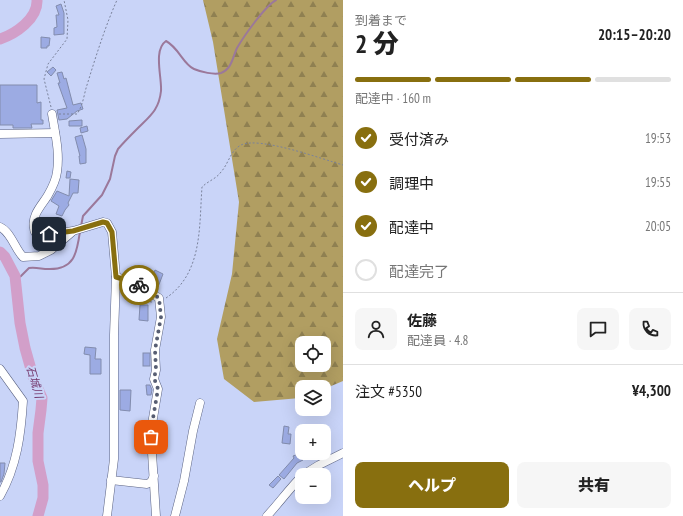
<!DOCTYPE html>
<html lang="ja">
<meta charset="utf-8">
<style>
:root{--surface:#fff;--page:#f6f6f6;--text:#222;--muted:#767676;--line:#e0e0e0;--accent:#886f0f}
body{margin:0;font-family:"PT Sans Narrow","Noto Sans JP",sans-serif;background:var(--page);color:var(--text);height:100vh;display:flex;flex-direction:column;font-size:15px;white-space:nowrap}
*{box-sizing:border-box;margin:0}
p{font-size:13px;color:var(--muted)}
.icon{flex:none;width:22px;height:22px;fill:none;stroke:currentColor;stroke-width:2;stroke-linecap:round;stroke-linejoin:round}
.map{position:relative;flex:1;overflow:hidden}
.side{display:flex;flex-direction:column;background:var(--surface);width:340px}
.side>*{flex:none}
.buttons{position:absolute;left:295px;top:336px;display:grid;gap:8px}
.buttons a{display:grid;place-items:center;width:36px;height:36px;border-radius:8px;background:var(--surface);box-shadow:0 4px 16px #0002;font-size:20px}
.pin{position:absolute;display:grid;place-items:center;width:34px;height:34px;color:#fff;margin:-17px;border-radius:8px;box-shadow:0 2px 6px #0006}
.courier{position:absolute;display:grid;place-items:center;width:40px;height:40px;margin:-20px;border:3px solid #886f0f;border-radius:50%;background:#fff;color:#222;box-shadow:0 1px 5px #0007}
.summary em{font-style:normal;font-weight:800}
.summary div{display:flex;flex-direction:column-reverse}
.summary{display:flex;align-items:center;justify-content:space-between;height:68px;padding:0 12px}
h1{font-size:26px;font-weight:800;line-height:30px}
.bar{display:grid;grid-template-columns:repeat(4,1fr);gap:6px 4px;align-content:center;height:48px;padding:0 12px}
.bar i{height:5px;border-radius:3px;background:var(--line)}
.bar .selected{background:var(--accent)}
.bar p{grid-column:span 4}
.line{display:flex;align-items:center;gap:10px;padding:0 12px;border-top:1px solid var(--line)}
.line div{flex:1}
.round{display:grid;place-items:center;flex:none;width:42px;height:42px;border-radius:8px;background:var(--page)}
ol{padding:0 12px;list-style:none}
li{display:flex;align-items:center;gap:12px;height:44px}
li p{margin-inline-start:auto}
li .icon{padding:4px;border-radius:50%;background:var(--accent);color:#fff;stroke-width:4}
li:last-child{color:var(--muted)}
li i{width:22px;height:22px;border:2px solid var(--line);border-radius:50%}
.cta{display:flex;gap:8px;margin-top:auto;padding:8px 12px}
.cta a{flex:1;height:46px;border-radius:8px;background:var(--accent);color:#fff;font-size:16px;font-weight:800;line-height:46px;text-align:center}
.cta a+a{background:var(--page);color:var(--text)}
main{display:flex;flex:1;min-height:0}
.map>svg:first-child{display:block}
.forest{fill:url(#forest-firs);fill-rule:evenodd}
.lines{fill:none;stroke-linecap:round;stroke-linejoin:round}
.stream{stroke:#9b789a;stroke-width:2}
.river{stroke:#d29fc9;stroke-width:11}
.building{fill:#9cabe3;stroke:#828cad}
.minor-casing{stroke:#5a6282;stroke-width:9}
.path{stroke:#7a829b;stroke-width:1;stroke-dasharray:2 2;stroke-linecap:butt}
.minor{stroke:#fff;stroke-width:8}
.done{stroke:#575e73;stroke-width:4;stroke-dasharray:0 7.2}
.route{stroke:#886f0f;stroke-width:5}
.labels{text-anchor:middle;stroke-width:4;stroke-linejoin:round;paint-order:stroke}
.water-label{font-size:11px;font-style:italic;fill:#74366b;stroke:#c9d4f8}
</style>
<main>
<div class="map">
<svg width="343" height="516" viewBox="0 0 343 516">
<defs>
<pattern id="forest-firs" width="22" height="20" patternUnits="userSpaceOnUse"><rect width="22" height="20" fill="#b19e62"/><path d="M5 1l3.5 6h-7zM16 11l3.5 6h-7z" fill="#8f8051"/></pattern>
</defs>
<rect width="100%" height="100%" fill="#c9d4f8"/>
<path class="forest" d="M203,0H343V381L324,389V387H302V398H300L254,402L224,379L217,339L232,274L239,202L213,42ZM302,343H324V365H302Z"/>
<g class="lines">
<g class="stream">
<path d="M81,226L83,216L102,195L110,179L115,156L118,149C124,142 131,135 137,129C150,116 159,110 161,91C162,77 153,50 166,41C179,48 183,64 194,69C201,72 214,75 221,73C232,69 233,56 237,48C244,36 265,6 276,0"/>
<path d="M15,279L21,276L29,268C36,267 42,269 48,269C75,270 77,252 80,231"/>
</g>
<g class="river">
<path d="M0,39C15,34 38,19 37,0"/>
<polyline points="0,252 5,257 15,276 20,323 25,348 34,380 42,398 41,410 38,433 38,461 43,485 43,498 38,516"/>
</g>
</g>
<g class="building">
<polygon points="61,4 64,13 64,34 54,35 54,28 57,27 56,15 59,15 56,6"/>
<polygon points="41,37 50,38 49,46 47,46 47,48 41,48"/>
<polygon points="53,67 56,70 51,76 47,72"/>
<polygon points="62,72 64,79 66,78 73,105 81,103 83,109 77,111 67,119 59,120 57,110 67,108 58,83 60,83 57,73"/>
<polygon points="0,85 37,85 37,103 41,102 41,120 43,120 43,124 31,124 32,128 13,128 13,125 0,125"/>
<polygon points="82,120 82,126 69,126 69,121"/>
<polygon points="87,126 88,131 81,133 80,128"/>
<polygon points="82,135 86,149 86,163 80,164 79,156 80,156 75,137"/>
<polygon points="67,171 71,172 70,178 66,178"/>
<polygon points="70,179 79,180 78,193 73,193 68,203 69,205 65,210 62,216 56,214 59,206 51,201 57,191 69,196"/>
<polygon points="155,270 163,274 158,287 150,283"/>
<polygon points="140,305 148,305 148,321 139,320"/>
<polygon points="85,347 96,348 95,359 101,359 101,374 90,374 90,355 84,354"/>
<rect x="143" y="353" width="7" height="13"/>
<polygon points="146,385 150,385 152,390 151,395 147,395"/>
<polygon points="120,390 131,390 130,411 120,410"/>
<polygon points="284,426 289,427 288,434 291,434 290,444 282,443"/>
<polygon points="301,453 303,460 297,463 284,479 279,475 294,458 293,456"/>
<polygon points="0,463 5,463 4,474 1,482 0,482"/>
<polygon points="278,476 281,479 273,488 269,485"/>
</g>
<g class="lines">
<g class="minor-casing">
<g id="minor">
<path d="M52,114C55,133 60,152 57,172C56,180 52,188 48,195C43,204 31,215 34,228C34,230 36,234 38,236L73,231L103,222L107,223L112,232L116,277L114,335V459L107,516"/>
<polyline points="0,134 55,133"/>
<path d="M0,227C11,232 15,249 23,257L39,256L51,250L72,232"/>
<polyline points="116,277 133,282 159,298 161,317 155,350 156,370 154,379 158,389 152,424 151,437 156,516"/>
<path d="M0,369L23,401C21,434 17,466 0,496"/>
<polyline points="303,475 319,465 343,453"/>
<polyline points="111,480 147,484 151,482 154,476"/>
<polyline points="175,516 184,481 193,431 200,403"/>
<path d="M267,516C279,503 289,489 302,476"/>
</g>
</g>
<g class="path">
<polyline points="51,107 44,79 48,64 67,39 68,20 64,0"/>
<path d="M59,114H77C83,106 84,94 87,85C96,56 105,27 117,0"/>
<path d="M126,288C132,295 142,301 152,302"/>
<path d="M166,298C203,273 199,226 202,187C208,181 216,179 221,172C229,163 230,151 241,145C259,136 322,159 343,165"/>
</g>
<use href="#minor" class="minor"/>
</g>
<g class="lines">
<polyline class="done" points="139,285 159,298 161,317 155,350 156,370 154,378 158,389 152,424 151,437"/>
<polyline class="route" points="49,234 73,231 103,222 107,223 112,232 116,277 133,282 139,285"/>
</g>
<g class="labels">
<g class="water-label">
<text transform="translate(35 382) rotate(74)" y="4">石城川</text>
</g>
</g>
</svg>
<div class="buttons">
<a><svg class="icon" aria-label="locate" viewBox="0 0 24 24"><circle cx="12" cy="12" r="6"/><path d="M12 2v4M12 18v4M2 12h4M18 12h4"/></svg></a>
<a><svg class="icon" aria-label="layers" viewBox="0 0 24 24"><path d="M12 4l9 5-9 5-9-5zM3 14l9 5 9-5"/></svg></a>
<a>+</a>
<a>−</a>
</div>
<div class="pin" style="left:151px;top:437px;background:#ea580c"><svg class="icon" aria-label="bag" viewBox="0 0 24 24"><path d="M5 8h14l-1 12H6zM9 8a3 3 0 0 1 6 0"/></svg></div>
<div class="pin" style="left:49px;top:234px;background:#1f2937"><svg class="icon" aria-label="home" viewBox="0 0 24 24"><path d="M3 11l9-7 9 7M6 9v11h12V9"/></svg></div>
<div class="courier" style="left:139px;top:285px"><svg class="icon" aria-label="bike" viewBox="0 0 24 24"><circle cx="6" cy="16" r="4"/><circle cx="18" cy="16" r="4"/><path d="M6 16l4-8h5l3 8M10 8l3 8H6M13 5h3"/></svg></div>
</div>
<section class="side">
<div class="summary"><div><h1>2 分</h1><p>到着まで</p></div><em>20:15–20:20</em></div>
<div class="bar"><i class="selected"></i><i class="selected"></i><i class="selected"></i><i></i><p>配達中 · 160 m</p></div>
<ol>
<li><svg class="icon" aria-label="check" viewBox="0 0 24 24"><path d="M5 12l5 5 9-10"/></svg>受付済み<p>19:53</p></li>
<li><svg class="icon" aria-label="check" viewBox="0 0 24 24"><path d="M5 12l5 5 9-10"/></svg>調理中<p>19:55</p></li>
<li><svg class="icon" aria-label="check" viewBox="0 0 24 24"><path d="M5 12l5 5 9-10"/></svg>配達中<p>20:05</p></li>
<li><i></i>配達完了</li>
</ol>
<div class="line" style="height:72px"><a class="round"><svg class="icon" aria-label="person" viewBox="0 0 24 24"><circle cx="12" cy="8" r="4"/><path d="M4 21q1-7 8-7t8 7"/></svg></a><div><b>佐藤</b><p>配達員 · 4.8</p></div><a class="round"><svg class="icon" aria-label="chat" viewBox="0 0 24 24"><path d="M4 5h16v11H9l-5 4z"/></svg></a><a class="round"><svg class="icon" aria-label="phone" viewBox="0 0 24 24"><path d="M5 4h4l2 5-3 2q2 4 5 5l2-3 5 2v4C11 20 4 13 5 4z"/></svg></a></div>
<div class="line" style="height:52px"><div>注文 #5350</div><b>¥4,300</b></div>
<div class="cta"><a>ヘルプ</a><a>共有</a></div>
</section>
</main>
